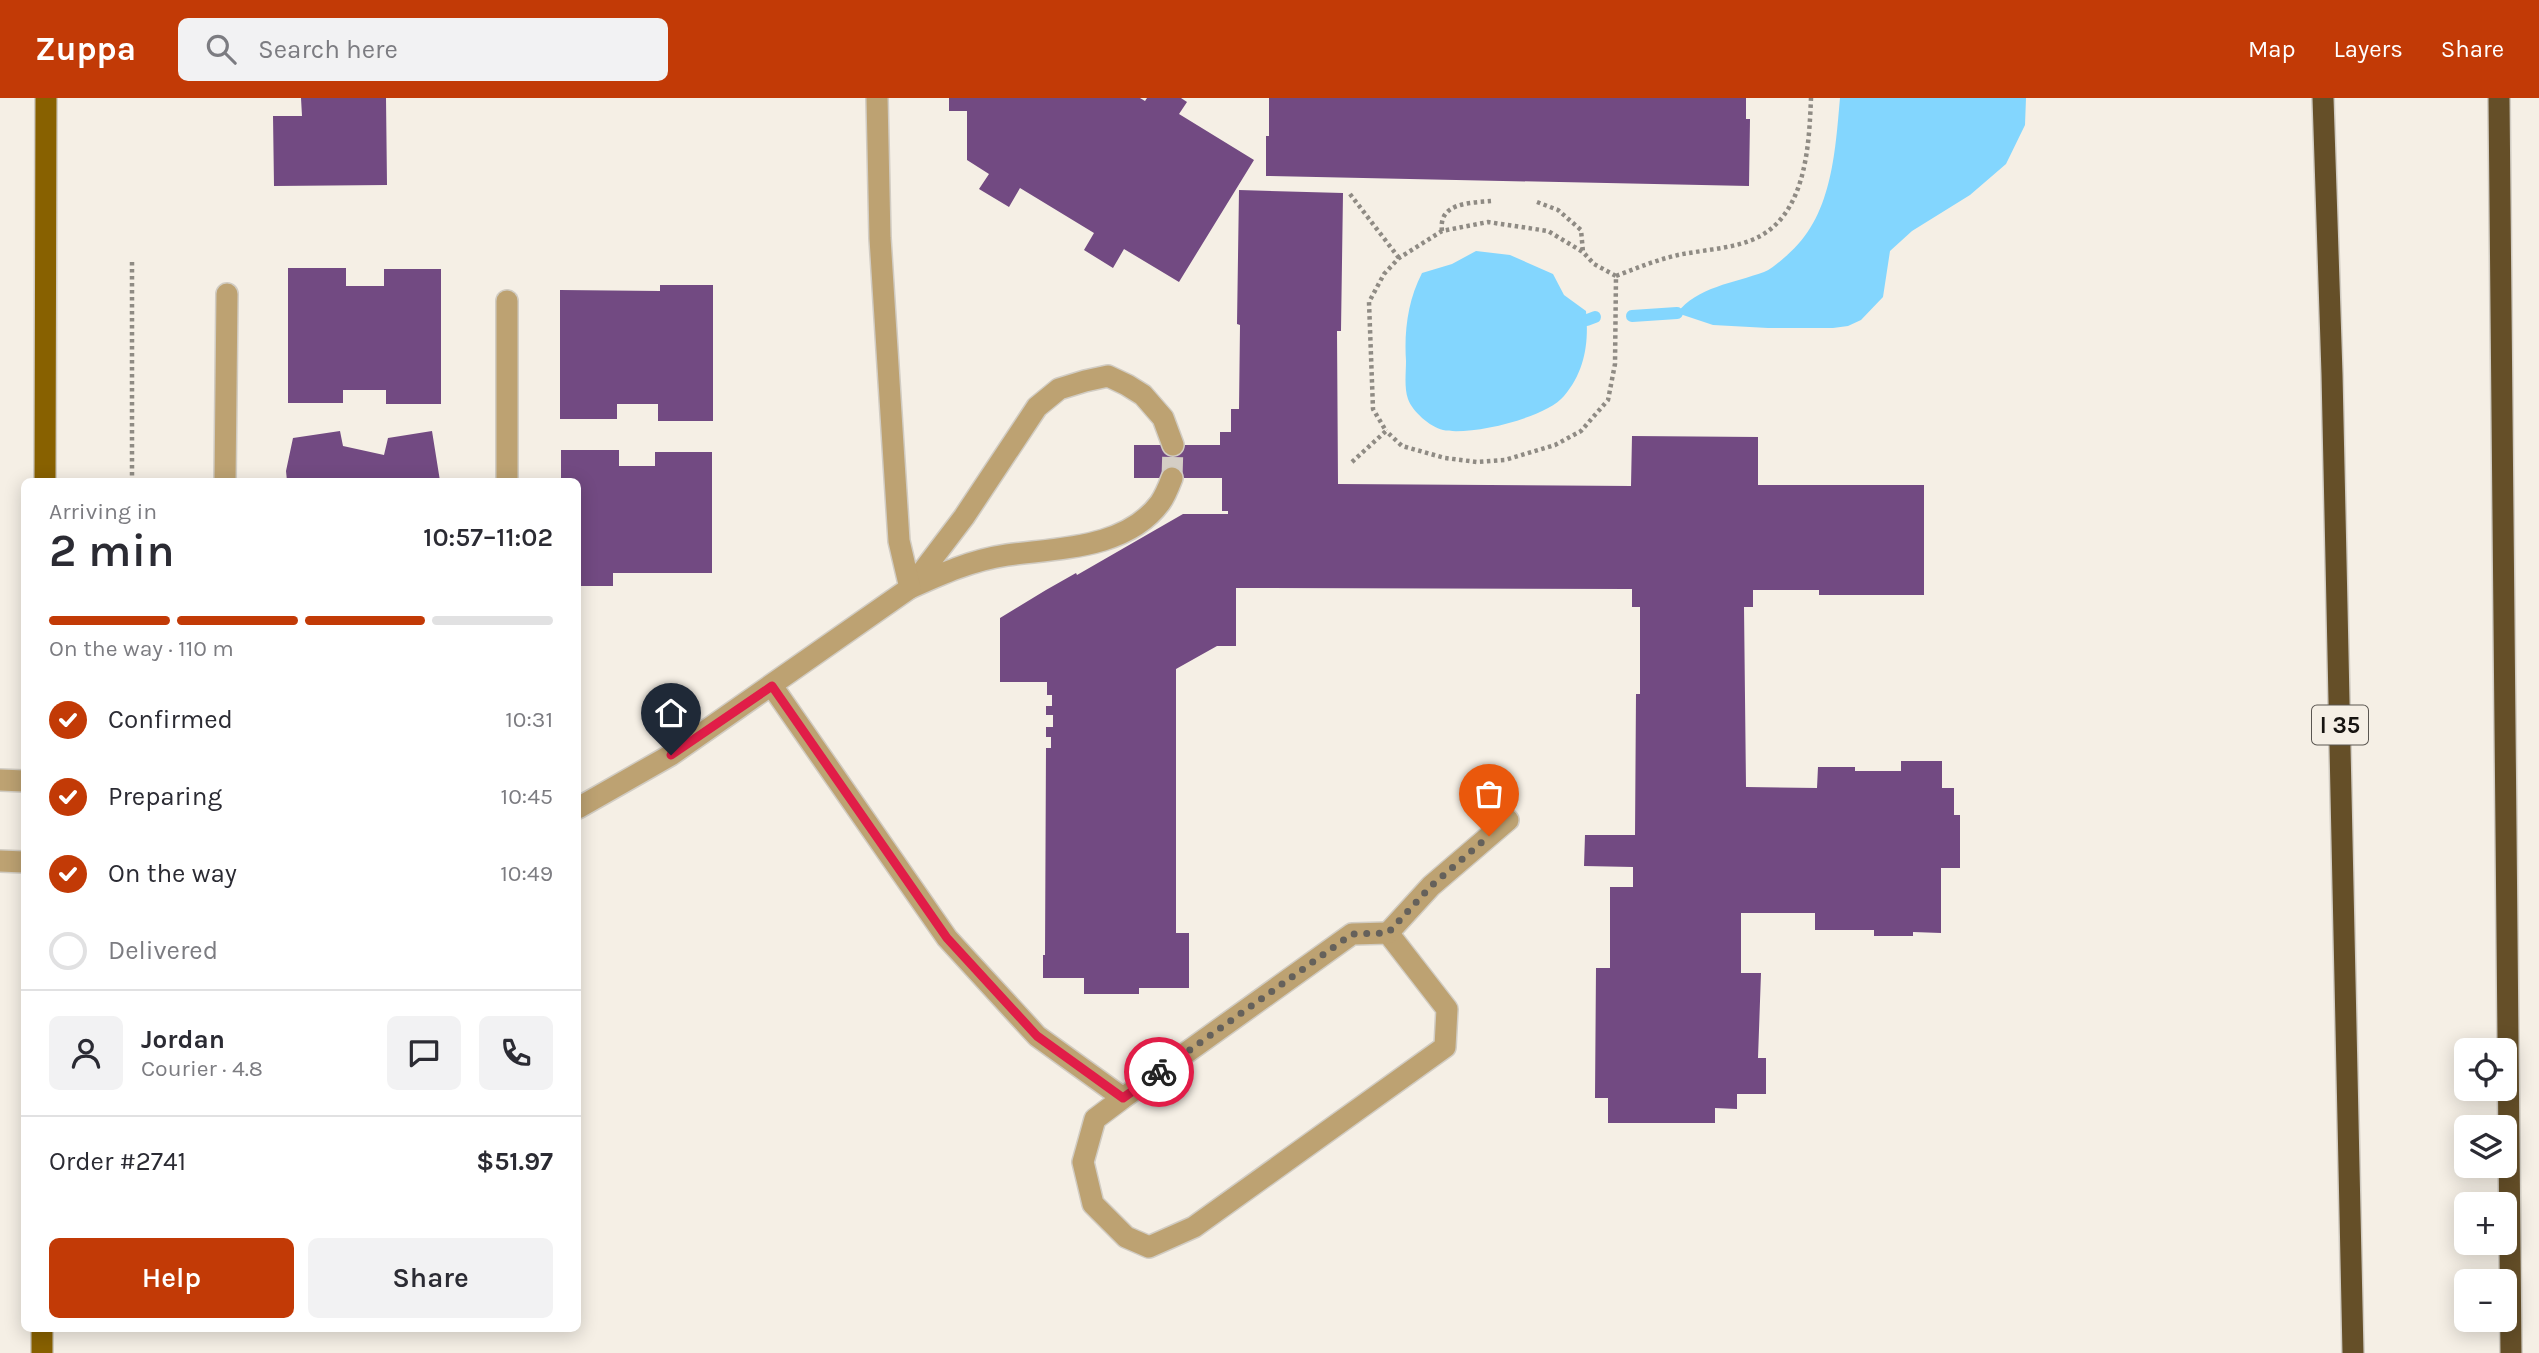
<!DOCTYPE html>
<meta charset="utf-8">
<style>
:root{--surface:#fff;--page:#f2f2f3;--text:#2b2b33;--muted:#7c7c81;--line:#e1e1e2;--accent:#c23a06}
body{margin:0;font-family:Karla,sans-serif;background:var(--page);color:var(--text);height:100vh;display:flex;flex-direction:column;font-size:26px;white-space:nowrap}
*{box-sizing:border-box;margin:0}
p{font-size:23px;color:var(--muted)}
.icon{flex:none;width:38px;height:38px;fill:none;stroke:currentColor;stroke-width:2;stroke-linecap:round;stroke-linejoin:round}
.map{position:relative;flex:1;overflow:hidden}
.details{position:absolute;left:21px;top:380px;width:560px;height:854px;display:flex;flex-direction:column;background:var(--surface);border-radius:10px;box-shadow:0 4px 18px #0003}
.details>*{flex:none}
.tools{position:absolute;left:2454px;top:940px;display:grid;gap:14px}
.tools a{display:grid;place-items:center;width:63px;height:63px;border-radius:10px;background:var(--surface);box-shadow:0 4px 18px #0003;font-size:35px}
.pin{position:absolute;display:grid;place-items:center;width:60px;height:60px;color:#fff;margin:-72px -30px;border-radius:50% 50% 50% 0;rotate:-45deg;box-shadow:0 0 7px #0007}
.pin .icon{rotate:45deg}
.courier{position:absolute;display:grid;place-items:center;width:70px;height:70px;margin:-35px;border:5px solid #e11d48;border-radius:50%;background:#fff;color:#222;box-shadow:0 2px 9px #0007}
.overview em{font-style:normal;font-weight:600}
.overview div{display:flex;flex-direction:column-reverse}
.overview{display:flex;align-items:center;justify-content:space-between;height:119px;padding:0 28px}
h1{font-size:46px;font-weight:600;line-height:52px}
.bar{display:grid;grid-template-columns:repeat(4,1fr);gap:10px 7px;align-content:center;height:84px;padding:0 28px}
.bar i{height:9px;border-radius:5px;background:var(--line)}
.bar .on{background:var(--accent)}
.bar p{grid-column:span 4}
.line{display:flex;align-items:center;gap:18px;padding:0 28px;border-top:2px solid var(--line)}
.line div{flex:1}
.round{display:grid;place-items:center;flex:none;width:74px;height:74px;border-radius:10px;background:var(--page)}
ol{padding:0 28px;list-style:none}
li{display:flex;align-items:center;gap:21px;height:77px}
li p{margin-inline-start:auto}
li .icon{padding:7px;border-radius:50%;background:var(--accent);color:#fff;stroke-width:4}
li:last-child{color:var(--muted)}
li i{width:38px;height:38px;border:4px solid var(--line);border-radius:50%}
.action{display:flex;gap:14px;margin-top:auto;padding:14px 28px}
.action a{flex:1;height:80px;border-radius:10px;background:var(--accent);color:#fff;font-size:28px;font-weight:600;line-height:80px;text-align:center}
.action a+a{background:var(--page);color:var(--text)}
header{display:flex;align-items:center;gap:42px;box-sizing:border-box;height:98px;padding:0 35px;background:var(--accent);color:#fff}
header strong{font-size:33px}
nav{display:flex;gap:38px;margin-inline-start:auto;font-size:24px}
.search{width:490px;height:63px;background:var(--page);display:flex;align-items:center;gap:18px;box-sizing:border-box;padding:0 24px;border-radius:10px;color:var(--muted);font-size:26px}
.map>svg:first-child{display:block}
.water{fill:#83d6fe}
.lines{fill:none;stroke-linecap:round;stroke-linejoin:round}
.stream{stroke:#83d6fe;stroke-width:12}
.building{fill:#724a82}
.minor-tunnel{stroke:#d4cec5;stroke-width:21;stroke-dasharray:21 10;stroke-linecap:butt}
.minor-casing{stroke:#d1ccc3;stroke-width:24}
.major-casing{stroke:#d1ccc3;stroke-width:24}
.highway-casing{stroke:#d1ccc3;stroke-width:24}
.path{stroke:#8f8b84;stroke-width:4.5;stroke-dasharray:3.5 3.5;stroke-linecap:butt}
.minor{stroke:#bda272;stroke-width:21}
.major{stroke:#886100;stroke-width:21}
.highway{stroke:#654f28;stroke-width:21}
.done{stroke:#65615b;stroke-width:7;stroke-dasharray:0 12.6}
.route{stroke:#e11d48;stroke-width:9}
.labels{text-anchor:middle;stroke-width:7;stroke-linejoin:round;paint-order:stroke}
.shield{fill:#f5efe5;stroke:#5a5651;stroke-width:2}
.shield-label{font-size:23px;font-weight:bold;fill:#171411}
</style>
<header>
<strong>Zuppa</strong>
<div class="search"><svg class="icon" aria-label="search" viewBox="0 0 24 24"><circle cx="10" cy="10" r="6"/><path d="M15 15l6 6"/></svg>Search here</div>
<nav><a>Map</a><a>Layers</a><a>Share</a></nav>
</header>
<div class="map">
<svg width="2539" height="1255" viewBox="0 0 2539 1255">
<rect width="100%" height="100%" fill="#f5efe5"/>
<g class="water">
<path d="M1840,0H2026L2025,27L2006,66L1970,97L1912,133L1890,153L1883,199L1861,222L1848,228L1833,230H1768L1713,227L1677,215C1697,189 1734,185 1764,174C1772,171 1779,164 1785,159C1832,121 1835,56 1840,0Z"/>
<path d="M1476,153L1510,157L1553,176L1564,197L1586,213C1589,245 1585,273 1564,298C1546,320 1470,338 1443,332C1430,329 1412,313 1408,301C1404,290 1406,274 1406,263C1404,233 1408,202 1422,175L1452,166Z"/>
</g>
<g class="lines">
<g class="stream">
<polyline points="1632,218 1677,215"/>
<polyline points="1587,222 1595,219"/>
</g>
</g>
<g class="building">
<polygon points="301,0 386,0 387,87 274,88 273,18 302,18"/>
<polygon points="949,0 1140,0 1145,3 1147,0 1181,0 1187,4 1179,16 1254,62 1179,184 1124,151 1113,170 1084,152 1094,135 1020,90 1009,109 979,91 989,76 967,62 967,13 949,13"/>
<polygon points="1269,0 1746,0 1746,21 1750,21 1749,88 1266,78 1266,38 1269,38"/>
<polygon points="1239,92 1343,95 1341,233 1337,233 1338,386 1631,388 1632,338 1758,339 1758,387 1924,387 1924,497 1819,497 1819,492 1753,492 1753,509 1744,509 1746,689 1817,690 1818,669 1855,669 1855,673 1901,673 1901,663 1942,663 1942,690 1954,690 1954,717 1960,717 1960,770 1941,770 1941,835 1913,834 1913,838 1874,838 1874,832 1815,832 1815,815 1741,815 1741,875 1761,875 1758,960 1766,960 1766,996 1737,996 1737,1011 1715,1010 1715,1025 1608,1025 1608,1000 1595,1000 1596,870 1610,870 1610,789 1633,789 1633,769 1584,768 1585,737 1635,737 1636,596 1640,596 1640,509 1632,509 1632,491 1236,490 1236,548 1217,548 1176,571 1176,835 1189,835 1189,890 1139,890 1139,896 1084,896 1084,880 1043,880 1043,857 1045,857 1046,650 1051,650 1051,639 1046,639 1046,629 1053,629 1053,617 1046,617 1046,608 1052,608 1052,597 1047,597 1047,584 1000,584 1000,520 1046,492 1076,475 1077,477 1183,416 1228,416 1228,413 1222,413 1222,380 1134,380 1134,347 1220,347 1220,334 1231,334 1231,311 1239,311 1240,227 1237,226"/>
<polygon points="288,170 346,170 346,188 384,188 384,171 441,171 441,306 386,306 386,292 343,292 343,305 288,305"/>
<polygon points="660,187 713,187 713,323 658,323 658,306 617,306 617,321 560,321 560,192 660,193"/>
<polygon points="340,333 343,348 384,357 388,340 432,333 440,383 287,383 286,373 293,340"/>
<polygon points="561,352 619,352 619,368 655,368 655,354 712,354 712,475 613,475 613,488 578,488 578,383 561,383"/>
</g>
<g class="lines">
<polyline class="minor-tunnel" points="1172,380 1173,347"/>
<g class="minor-casing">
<g id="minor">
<path d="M1172,380C1169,388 1165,398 1160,405C1126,451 1058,450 1007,457C972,462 941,476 910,490L964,419L1037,309L1059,291L1085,283L1108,278L1127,287L1143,297L1163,320L1173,347"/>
<polyline points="225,383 227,196"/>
<polyline points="507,383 507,203"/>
<polyline points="772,588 947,840 1037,938 1123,1000 1352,836 1388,835 1447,911 1445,949 1194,1129 1149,1149 1126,1139 1093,1106 1083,1064 1095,1021 1123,1000"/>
<polyline points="0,682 24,683"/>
<polyline points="578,710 671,657 910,490 899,443 880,140 877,0"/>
<polyline points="0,763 24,764"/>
<polyline points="1388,835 1431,788 1508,722"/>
</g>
</g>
<g class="major-casing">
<g id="major">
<polyline points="45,383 46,0"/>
<polyline points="42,1255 42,1230"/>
</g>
</g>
<g class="highway-casing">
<g id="highway">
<polyline points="2323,0 2332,276 2353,1255"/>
<polyline points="2499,0 2511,1255"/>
</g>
</g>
<g class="path">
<polyline points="1350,96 1399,160"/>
<polyline points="1537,104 1558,112 1581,132 1583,154"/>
<path d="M1442,133C1438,104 1471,105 1491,103"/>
<polyline points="132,164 132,383"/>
<path d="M1616,178C1637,170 1656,162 1678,157C1702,152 1729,151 1752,142C1806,120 1809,49 1811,0"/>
<polyline points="1352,364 1386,333 1373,311 1369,204 1384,176 1399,160 1442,133 1488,124 1548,133 1583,154 1594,166 1616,178 1615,266 1608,302 1581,333 1555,347 1505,362 1477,364 1445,360 1402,348 1386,333"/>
</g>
<use href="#minor" class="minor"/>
<use href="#major" class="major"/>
<use href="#highway" class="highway"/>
</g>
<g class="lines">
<polyline class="done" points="1159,974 1352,836 1388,835 1431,788 1489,738"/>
<polyline class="route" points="671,657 772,588 947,840 1037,938 1123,1000 1159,974"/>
</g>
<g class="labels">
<rect class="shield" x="2312" y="607.5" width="56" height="39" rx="5"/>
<g class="shield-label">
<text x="2340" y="635">I 35</text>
</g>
</g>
</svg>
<div class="tools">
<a><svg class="icon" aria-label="locate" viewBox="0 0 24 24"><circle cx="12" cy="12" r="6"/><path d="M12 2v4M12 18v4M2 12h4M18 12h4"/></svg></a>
<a><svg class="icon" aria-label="layers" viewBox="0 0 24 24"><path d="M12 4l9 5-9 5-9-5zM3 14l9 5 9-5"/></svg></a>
<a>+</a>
<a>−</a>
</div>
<div class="pin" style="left:1489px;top:738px;background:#ea580c"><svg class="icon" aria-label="bag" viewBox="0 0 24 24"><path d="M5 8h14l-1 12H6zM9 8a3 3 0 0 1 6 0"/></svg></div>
<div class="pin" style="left:671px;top:657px;background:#1f2937"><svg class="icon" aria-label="home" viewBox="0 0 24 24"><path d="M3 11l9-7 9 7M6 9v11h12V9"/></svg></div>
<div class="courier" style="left:1159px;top:974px"><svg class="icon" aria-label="bike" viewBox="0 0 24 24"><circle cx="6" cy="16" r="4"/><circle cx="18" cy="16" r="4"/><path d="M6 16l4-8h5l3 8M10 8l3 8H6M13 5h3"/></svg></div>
<section class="details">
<div class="overview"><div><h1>2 min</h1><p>Arriving in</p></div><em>10:57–11:02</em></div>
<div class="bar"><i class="on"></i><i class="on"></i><i class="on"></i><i></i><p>On the way · 110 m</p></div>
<ol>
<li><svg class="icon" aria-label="check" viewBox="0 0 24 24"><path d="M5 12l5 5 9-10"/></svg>Confirmed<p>10:31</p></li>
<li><svg class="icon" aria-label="check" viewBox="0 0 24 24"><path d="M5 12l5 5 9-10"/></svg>Preparing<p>10:45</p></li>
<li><svg class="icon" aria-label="check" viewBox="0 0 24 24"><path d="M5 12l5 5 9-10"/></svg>On the way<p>10:49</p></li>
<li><i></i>Delivered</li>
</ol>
<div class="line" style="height:126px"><a class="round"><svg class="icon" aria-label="person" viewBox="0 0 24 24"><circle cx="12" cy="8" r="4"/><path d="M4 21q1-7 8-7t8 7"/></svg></a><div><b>Jordan</b><p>Courier · 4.8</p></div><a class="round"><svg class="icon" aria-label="chat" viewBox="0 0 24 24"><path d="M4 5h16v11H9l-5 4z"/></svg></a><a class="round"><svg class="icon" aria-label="phone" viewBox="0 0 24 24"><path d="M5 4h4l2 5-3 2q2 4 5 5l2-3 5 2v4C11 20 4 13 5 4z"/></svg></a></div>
<div class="line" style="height:91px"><div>Order #2741</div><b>$51.97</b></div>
<div class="action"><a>Help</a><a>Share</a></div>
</section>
</div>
